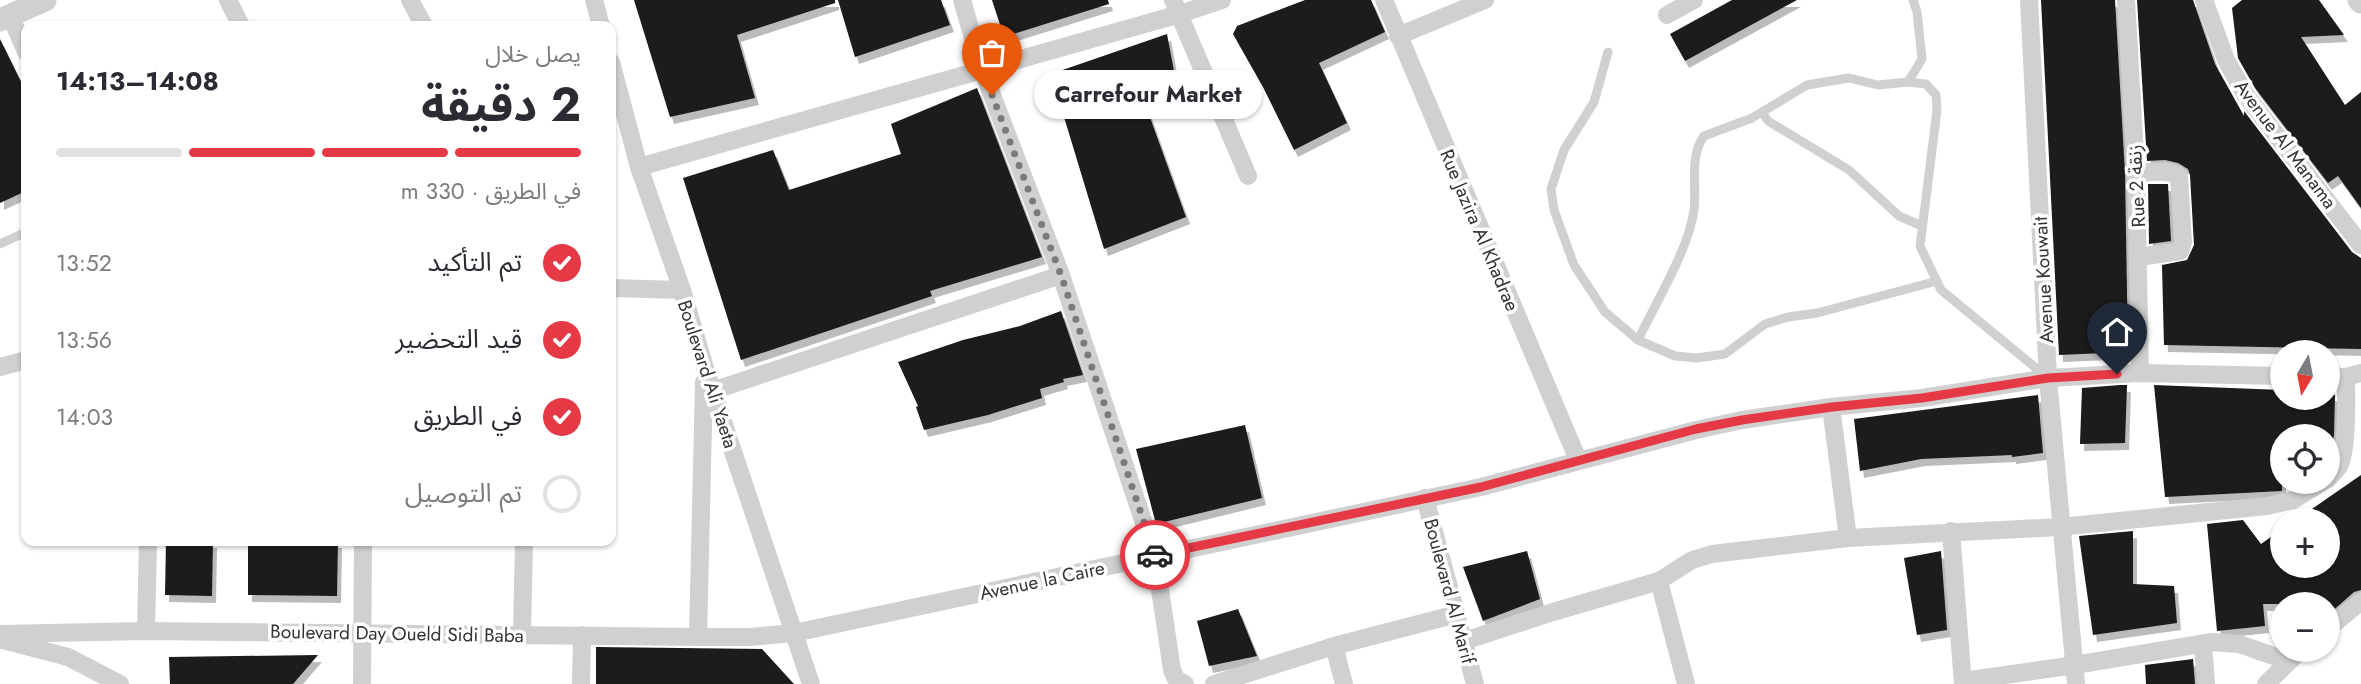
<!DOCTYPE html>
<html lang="ar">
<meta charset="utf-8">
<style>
:root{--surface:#fff;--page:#f2f2f3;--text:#2b2b33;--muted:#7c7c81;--line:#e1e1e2;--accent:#e63946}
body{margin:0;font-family:Jost,"Noto Sans Arabic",sans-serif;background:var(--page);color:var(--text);direction:rtl;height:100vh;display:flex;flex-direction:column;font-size:26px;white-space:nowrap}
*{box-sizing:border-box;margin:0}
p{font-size:23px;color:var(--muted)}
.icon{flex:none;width:38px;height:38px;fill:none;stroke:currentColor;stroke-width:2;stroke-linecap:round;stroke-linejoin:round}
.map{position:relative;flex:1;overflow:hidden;direction:ltr}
.panel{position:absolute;left:21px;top:21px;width:595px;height:525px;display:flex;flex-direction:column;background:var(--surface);border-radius:14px;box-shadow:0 2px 5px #0004;direction:rtl}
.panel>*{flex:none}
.needle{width:46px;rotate:190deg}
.buttons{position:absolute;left:2270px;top:340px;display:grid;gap:14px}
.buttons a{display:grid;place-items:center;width:70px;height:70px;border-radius:50%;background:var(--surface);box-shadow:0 2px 5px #0004;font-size:35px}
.pin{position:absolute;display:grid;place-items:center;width:60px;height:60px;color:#fff;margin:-72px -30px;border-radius:50% 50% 50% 0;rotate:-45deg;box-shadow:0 0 7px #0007}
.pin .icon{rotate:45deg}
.courier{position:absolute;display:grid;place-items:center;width:70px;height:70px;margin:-35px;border:5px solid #e63946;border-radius:50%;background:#fff;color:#222;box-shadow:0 2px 9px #0007}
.bubble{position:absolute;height:49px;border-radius:24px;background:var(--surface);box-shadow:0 2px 5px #0004;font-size:23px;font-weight:700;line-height:49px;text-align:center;direction:rtl}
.overview em{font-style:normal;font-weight:700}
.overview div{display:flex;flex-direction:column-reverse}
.overview{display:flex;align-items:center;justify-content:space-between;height:119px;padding:0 35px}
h1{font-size:46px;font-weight:700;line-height:52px}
.bar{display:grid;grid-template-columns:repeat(4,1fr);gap:10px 7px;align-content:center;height:84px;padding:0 35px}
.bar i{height:9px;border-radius:5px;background:var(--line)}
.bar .current{background:var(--accent)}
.bar p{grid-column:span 4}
ol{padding:0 35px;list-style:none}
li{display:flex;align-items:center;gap:21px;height:77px}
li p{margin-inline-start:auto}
li .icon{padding:7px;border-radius:50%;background:var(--accent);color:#fff;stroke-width:4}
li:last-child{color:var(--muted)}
li i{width:38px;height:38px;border:4px solid var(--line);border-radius:50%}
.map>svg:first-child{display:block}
.building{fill:#1a1a1a;filter:url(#shadow)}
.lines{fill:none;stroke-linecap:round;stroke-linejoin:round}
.service{stroke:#d0d0d0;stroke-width:9}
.minor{stroke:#d0d0d0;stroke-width:18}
.tertiary{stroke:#d0d0d0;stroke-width:23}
.done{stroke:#7a7a7a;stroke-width:7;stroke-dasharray:0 12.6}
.route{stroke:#e63946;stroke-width:9}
.labels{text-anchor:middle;stroke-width:7;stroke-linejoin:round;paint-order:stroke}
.street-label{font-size:19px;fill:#333;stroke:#fff}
</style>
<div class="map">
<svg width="2361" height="684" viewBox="0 0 2361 684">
<defs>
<filter id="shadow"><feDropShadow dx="4" dy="7" stdDeviation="0" flood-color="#0004"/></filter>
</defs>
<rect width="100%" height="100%" fill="#fff"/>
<g class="building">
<polygon points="634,0 835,0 835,3 737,35 755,98 670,117"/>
<polygon points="838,0 941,0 950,25 855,57"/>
<polygon points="992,0 1108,0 1109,4 1004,37"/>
<polygon points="1305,0 1371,0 1385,32 1319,63 1347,123 1294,150 1263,87 1233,34 1237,26"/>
<polygon points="1732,0 1797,0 1685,61 1670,34"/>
<polygon points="2041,0 2115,0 2125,173 2128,352 2059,355"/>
<polygon points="2137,0 2193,0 2215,64 2244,116 2244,111 2352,252 2361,258 2361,349 2164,345 2162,265 2187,260 2194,245 2190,175 2188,169 2178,163 2165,160 2147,161"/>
<polygon points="2242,0 2319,0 2344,35 2301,37 2345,105 2361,92 2361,208 2338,176 2328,183 2255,88 2238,58 2232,8"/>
<polygon points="1167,34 1177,87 1143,98 1186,217 1104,249 1051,74"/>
<polygon points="0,39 26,92 26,191 0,203"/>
<polygon points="977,88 1042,257 930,291 932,296 741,360 683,178 773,150 789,190 901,154 891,124"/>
<polygon points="2148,184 2168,184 2171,241 2149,244"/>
<polygon points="1061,311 1083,375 1063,379 1064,382 1040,389 1042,398 988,415 924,430 916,407 918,406 898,362 963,340 1020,326"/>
<polygon points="2120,385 2127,385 2125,443 2080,444 2082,388"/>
<polygon points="2154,385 2282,390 2282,397 2328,397 2328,393 2335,395 2334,435 2329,461 2328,462 2328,436 2282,436 2282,491 2165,497"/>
<polygon points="2038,395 2043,453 2012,457 2012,455 1921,459 1860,471 1854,419"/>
<polygon points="1245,425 1262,498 1156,524 1136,449"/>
<polygon points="2361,475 2361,590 2354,592 2328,615 2328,604 2263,604 2265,626 2217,631 2207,524 2243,520 2261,544 2282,529 2282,565 2328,565 2328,520 2296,520"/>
<polygon points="2133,531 2133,584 2174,586 2177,623 2093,635 2079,536"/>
<polygon points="166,541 213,541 212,596 165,595"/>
<polygon points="248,541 338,541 337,596 248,595"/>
<polygon points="1527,551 1540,599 1483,621 1463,567"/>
<polygon points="1941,551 1947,630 1917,635 1904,558"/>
<polygon points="1238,609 1257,656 1209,666 1197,621"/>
<polygon points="596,647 762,649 794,684 596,684"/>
<polygon points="318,655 293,684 170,684 169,657"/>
<polygon points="2193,659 2195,684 2146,684 2145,665"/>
</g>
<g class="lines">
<g class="service">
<polyline points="1608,52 1594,102 1564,150 1551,189 1554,210 1574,265 1605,312 1638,340 1675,356 1697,358 1725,354 1765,324 1788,317 1817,313 1937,281"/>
<polyline points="1908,82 1922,59 1917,12 1913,0"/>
<polyline points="1762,112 1768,121 1849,170 1899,216 1922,226"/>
<polyline points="0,244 26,232"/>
<path d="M1638,340C1655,304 1689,249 1694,210C1697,187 1689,156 1704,136L1752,118L1807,85L1849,78L1878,85L1908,82L1926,84L1936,95L1937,110L1920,246L1941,290L2047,377"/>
</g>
<g class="minor">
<polyline points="228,0 241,26"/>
<polyline points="410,0 424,26"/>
<polyline points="594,0 601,26"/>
<polyline points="962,0 982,69 1061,275 1155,556 1172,670 1176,679 1185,684"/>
<polyline points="1173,0 1248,176"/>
<polyline points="1384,0 1578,460"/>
<polyline points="2029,0 2048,378 2076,684"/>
<polyline points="2126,0 2136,173 2140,373"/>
<polyline points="2204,0 2226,60 2245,94 2361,245"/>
<polyline points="10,15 26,52"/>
<polyline points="1667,15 1694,0"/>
<polyline points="1398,36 1485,0"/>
<polyline points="611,62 639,167 682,290 705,368 811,684"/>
<polyline points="639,167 1180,14 1222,0"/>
<path d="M2136,173C2149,173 2168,168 2179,176L2183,242L2180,251L2139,257"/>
<polyline points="611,288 682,290"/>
<polyline points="0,367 26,360"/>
<polyline points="2328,376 2346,377 2361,373"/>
<polyline points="712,391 1061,275"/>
<polyline points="1831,407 1848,538"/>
<path d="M2328,479C2331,475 2336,471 2339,466C2348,450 2346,397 2346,377"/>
<polyline points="1425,498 1475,684"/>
<polyline points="1951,531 1963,684"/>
<polyline points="1659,581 1686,684"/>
<polyline points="2328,629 2361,601"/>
<polyline points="146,631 148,541"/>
<polyline points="0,634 146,631 698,637 749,637 794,633 1481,487 1696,430 1742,420 1831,407 1922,398 2048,378 2140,373 2282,376"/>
<polyline points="522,634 524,541"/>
<polyline points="698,637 704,382"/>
<polyline points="3,640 68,657 120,684"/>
<polyline points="1464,641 1553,612 1659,581 1692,560 1712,554 1848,538 2060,527 2267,506 2293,500 2324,481"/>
<polyline points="2203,644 2206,684"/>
<polyline points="1334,646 1344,684"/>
<polyline points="1963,681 2075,665 2212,642 2239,644 2288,661"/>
<polyline points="362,684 363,541"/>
<polyline points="581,684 582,635"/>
<polyline points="1214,684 1334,646 1457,614"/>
<polyline points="2266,684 2302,649"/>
</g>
<g class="tertiary">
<polyline points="2359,0 2361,2"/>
<polyline points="0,20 45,0"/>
</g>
</g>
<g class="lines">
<polyline class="done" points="992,95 1061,275 1155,555"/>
<polyline class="route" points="1155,555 1481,487 1696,429 1742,420 1832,407 1922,398 2048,378 2117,374"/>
</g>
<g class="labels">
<g class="street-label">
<text transform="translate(2286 144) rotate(53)" y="7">Avenue Al Manama</text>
<text transform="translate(2136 186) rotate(-93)" y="7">Rue 2 زنقة</text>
<text transform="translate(1480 230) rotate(67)" y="7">Rue Jazira Al Khadrae</text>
<text transform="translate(2043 280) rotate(-93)" y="7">Avenue Kouwait</text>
<text transform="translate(708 374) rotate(72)" y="7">Boulevard Ali Yaeta</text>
<text transform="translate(1042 580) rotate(-12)" y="7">Avenue la Caire</text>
<text transform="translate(1450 591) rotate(75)" y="7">Boulevard Al Marif</text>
<text transform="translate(397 633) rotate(1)" y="7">Boulevard Day Oueld Sidi Baba</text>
</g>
</g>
</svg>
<div class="buttons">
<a><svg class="needle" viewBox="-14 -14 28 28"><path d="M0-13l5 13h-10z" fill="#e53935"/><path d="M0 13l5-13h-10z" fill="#7c7c81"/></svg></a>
<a><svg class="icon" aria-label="locate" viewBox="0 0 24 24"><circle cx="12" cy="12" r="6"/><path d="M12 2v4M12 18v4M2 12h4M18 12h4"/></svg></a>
<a>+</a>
<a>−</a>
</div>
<div class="pin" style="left:992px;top:95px;background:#ea580c"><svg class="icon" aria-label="bag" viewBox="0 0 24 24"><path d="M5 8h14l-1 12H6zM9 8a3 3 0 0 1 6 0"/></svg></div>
<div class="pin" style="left:2117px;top:374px;background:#1f2937"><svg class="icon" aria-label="home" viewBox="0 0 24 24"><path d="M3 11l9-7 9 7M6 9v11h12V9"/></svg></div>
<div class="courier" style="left:1155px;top:555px"><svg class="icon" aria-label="car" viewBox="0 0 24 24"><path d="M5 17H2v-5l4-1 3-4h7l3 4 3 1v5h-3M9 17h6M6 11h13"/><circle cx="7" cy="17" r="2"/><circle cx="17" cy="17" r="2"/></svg></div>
<div class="bubble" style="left:1034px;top:70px;width:228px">Carrefour Market</div>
<section class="panel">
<div class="overview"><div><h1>2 دقيقة</h1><p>يصل خلال</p></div><em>14:08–14:13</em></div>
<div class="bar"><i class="current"></i><i class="current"></i><i class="current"></i><i></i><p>في الطريق · 330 m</p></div>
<ol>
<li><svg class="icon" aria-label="check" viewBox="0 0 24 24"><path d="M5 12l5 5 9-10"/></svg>تم التأكيد<p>13:52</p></li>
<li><svg class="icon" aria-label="check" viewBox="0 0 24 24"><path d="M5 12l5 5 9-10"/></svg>قيد التحضير<p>13:56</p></li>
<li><svg class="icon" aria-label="check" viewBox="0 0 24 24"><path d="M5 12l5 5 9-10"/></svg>في الطريق<p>14:03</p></li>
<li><i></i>تم التوصيل</li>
</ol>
</section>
</div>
